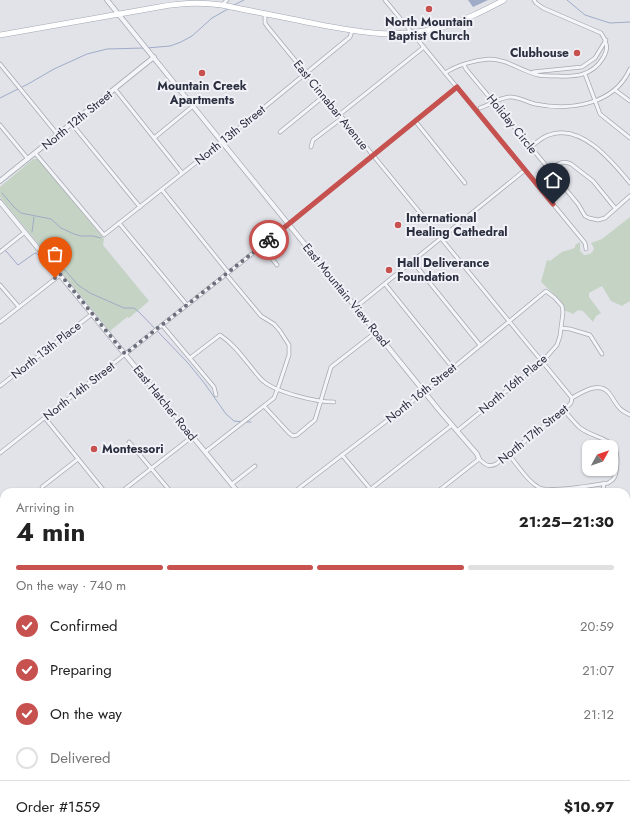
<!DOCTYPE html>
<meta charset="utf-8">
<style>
:root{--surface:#fff;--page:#f2f2f2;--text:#222;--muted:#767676;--line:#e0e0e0;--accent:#c6514e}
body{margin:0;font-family:Jost,sans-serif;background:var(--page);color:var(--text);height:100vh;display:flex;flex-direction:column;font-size:15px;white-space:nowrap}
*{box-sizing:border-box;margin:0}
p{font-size:13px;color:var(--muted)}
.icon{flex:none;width:22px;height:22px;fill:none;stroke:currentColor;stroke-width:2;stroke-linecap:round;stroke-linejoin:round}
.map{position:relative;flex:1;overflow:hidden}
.drawer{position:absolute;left:0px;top:488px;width:630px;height:352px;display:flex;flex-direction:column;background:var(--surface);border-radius:12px 12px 0 0;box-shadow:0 1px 3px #0004}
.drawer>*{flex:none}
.needle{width:26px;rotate:50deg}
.buttons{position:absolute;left:582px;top:440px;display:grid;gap:8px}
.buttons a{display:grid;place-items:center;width:36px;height:36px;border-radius:8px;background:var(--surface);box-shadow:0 1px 3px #0004;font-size:20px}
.pin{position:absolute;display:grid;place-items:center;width:34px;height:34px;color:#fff;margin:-41px -17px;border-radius:50% 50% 50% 0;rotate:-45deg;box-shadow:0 0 4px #0007}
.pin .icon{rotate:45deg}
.courier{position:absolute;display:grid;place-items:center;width:40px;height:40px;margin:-20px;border:3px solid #c6514e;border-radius:50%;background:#fff;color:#222;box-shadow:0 1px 5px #0007}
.summary em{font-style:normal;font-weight:700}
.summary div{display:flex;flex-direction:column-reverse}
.summary{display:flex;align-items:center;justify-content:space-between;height:68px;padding:0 16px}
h1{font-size:26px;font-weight:700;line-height:30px}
.bar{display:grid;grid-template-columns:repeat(4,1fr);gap:6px 4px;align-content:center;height:48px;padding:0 16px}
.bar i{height:5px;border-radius:3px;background:var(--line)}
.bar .active{background:var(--accent)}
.bar p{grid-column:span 4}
.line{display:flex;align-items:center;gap:10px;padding:0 16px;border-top:1px solid var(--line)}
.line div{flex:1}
ol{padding:0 16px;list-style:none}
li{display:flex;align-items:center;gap:12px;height:44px}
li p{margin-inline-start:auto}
li .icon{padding:4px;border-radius:50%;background:var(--accent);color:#fff;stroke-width:4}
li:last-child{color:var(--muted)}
li i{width:22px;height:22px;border:2px solid var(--line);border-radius:50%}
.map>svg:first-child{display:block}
.green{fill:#c4d3c3}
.water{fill:#9fabc7}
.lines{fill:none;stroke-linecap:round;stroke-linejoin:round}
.stream{stroke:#9fabc7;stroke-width:1}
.minor-casing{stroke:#a7a9b3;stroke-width:4.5}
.tertiary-casing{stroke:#a7a9b3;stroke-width:5.5}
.primary-casing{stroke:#a1a6b4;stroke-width:6}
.minor{stroke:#f4f5f8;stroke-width:3}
.tertiary{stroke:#f4f5f8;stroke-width:4}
.primary{stroke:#fff;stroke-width:5}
.done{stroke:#6b6e7b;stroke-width:4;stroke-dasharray:0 7.2}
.route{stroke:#c6514e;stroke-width:5}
.poi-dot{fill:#c6514e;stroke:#f1f2f7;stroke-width:1.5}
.labels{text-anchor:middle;stroke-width:4;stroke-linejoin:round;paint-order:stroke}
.poi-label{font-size:12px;font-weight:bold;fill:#2b2f40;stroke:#f1f2f7;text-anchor:start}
.street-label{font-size:12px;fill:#2b2f40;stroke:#f1f2f7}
</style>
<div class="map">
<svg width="630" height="840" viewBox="0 0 630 840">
<rect width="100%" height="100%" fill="#e1e3e9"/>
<g class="green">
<polygon points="33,159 38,159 104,239 103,245 149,301 129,318 127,317 110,331 0,197 0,187"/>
<path d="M630,217V301L622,306L611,301L602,286L589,293V297L601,313L596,316L593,322L583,311L578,310L573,314L564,310L561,301L541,282L547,260L550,261L562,252L575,248V245L580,242V251L584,255C589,255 593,253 594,248L591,243L602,239Z"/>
<polygon points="4,588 4,836 626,836 626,614 627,614 627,622 630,624 630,840 0,840 0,591"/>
</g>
<polygon class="water" points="468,0 488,0 473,7"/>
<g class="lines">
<g class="stream">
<polyline points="567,0 585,15 610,23 630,22"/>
<polyline points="234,5 244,0"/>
<polyline points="147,48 170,46 181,42 192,36 212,18 228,9"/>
<polyline points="0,98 28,84 54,69 87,54 107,49 144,48"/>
<polyline points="2,193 14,207 21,213 51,219 61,228 74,234 81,236 93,236 101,238"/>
<polyline points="32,232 34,217"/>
<polyline points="0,249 6,251 18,265 35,253 39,255 44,262 46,262"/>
<polyline points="51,261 65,270 78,285 90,293 124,308 134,308 139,312 188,363 205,384 226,414 234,421 243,422"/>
<polyline points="246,422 251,422"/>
<polyline points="557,840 558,839"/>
</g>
<g class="minor-casing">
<g id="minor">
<polyline points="385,0 581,238 585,243 586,249"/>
<polyline points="222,5 227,0"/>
<path d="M265,14V23L267,26L572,398L571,403L564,410L496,464C488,468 485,464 479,459L437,492"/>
<polyline points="0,64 58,135"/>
<polyline points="464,65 466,69 578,204 585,216 589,218 598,220 605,218 630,196"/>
<polyline points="533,72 582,67 595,58 606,40"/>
<path d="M445,73C457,65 475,60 489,59C507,59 521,71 538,75C544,76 551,76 557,76C575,77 592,76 603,58C609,49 607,42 601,33L543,8L536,3L534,0"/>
<polyline points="585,74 600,114 630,138"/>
<polyline points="115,89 182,173"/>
<polyline points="615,90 630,101"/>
<path d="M480,108C489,105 499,98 509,97C518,96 526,102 535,104C570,111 614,105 630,69"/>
<polyline points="339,115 424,47"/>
<polyline points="416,122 465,183"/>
<polyline points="72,124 140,207"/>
<polyline points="0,125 28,159"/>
<polyline points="280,132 324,96"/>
<polyline points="154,138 193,106"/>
<polyline points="311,147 313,140 342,118"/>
<path d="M531,147C536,143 542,137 549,135C581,123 612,161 630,183"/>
<polyline points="35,153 104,235 222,142 350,37 352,31"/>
<path d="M550,170C557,165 562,159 571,164L593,181L615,208"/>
<polyline points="162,190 228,272"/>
<polyline points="119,223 187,305"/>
<polyline points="262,246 277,265"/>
<polyline points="0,252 25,232"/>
<polyline points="413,262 480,345"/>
<polyline points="385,284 452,367"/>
<polyline points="0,285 19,307"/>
<polyline points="356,307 525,170"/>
<polyline points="0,322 60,275"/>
<polyline points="162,325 214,387 216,395"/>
<polyline points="561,328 570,329 590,335 602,354"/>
<path d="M190,358L220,335C237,346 248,365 261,379C273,392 316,402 334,402"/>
<polyline points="0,386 92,314"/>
<path d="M572,398C582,392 599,381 609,393C618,405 615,407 630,415"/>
<polyline points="264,406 289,433 293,436 297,435 315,420 331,367 376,332"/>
<polyline points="45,418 105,492"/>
<polyline points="129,442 171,492"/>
<polyline points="205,452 274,398 279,385 289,355 289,345 280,331 274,324 261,316 226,274"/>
<polyline points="0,453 262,246 457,87"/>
<polyline points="342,455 373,492"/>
<path d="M509,455C518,465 526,480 538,487C548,494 593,485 608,483C616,479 616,474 617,465C620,435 596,441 579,427C574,422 569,416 564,410"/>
<polyline points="232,484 255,466"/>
<polyline points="42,487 78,459"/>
<polyline points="121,492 193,436"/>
<polyline points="294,492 419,396 546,291 555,298 562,306 563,312 560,336 557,345 542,362 457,431"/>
<polyline points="367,492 452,425"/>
<polyline points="603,492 604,483"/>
<polyline points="626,503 630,502"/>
<polyline points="0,531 4,535"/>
<polyline points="626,553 630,554"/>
<polyline points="626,581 630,585"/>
</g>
</g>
<g class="tertiary-casing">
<g id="tertiary">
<polyline points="107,0 439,410 477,454 479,459"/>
<polyline points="0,181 154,57"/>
<polyline points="0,202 238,492"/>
</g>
</g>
<g class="primary-casing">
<path id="primary" d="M0,35L159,7C180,3 201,2 222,5C250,11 278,16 306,22C353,31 391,40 439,28C462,22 483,11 504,0"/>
</g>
<use href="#minor" class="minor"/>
<use href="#tertiary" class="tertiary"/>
<use href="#primary" class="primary"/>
</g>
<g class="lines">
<polyline class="done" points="55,278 60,274 125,354 269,240"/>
<polyline class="route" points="269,240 457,87 553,204"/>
</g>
<g class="poi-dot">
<circle cx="429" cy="9" r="4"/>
<circle cx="577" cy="53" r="4"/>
<circle cx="202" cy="73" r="4"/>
<circle cx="398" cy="225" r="4"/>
<circle cx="389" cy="270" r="4"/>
<circle cx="94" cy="449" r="4"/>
</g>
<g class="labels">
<g class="poi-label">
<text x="429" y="26" text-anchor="middle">North Mountain<tspan x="429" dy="14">Baptist Church</tspan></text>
<text x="569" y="57" text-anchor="end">Clubhouse</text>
<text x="202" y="90" text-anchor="middle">Mountain Creek<tspan x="202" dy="14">Apartments</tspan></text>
<text x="406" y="222">International<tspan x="406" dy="14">Healing Cathedral</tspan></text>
<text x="397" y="267">Hall Deliverance<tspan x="397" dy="14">Foundation</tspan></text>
<text x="102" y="453">Montessori</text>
</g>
<g class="street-label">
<text transform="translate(331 105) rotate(51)" y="4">East Cinnabar Avenue</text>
<text transform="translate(77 120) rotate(-39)" y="4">North 12th Street</text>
<text transform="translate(512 124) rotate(51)" y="4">Holiday Circle</text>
<text transform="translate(230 135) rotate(-39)" y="4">North 13th Street</text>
<text transform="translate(346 295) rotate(51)" y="4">East Mountain View Road</text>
<text transform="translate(46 350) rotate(-38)" y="4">North 13th Place</text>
<text transform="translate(513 384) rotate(-40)" y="4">North 16th Place</text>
<text transform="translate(79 391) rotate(-38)" y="4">North 14th Street</text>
<text transform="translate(421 393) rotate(-39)" y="4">North 16th Street</text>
<text transform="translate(165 403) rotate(51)" y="4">East Hatcher Road</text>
<text transform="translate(533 434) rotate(-39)" y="4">North 17th Street</text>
</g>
</g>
</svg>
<div class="buttons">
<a><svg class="needle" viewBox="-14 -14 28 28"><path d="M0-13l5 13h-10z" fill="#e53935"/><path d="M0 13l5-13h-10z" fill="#767676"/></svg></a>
</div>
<div class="pin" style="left:55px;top:278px;background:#ea580c"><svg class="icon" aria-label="bag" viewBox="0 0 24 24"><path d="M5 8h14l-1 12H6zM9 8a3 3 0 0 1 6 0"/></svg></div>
<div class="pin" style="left:553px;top:204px;background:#1f2937"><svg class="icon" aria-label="home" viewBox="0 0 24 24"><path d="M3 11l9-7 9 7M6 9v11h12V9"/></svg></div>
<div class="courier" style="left:269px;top:240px"><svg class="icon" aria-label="bike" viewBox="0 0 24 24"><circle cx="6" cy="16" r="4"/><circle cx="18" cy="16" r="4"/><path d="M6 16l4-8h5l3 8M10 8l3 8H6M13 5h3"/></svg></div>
<section class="drawer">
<div class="summary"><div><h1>4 min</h1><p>Arriving in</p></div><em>21:25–21:30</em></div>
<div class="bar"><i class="active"></i><i class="active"></i><i class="active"></i><i></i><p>On the way · 740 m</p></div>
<ol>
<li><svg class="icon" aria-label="check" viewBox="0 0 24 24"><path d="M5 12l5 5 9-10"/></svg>Confirmed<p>20:59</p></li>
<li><svg class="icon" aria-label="check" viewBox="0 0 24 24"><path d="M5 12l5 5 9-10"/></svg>Preparing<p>21:07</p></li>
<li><svg class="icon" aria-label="check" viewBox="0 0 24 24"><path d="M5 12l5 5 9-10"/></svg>On the way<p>21:12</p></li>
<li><i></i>Delivered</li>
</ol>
<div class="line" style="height:52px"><div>Order #1559</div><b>$10.97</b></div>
</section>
</div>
